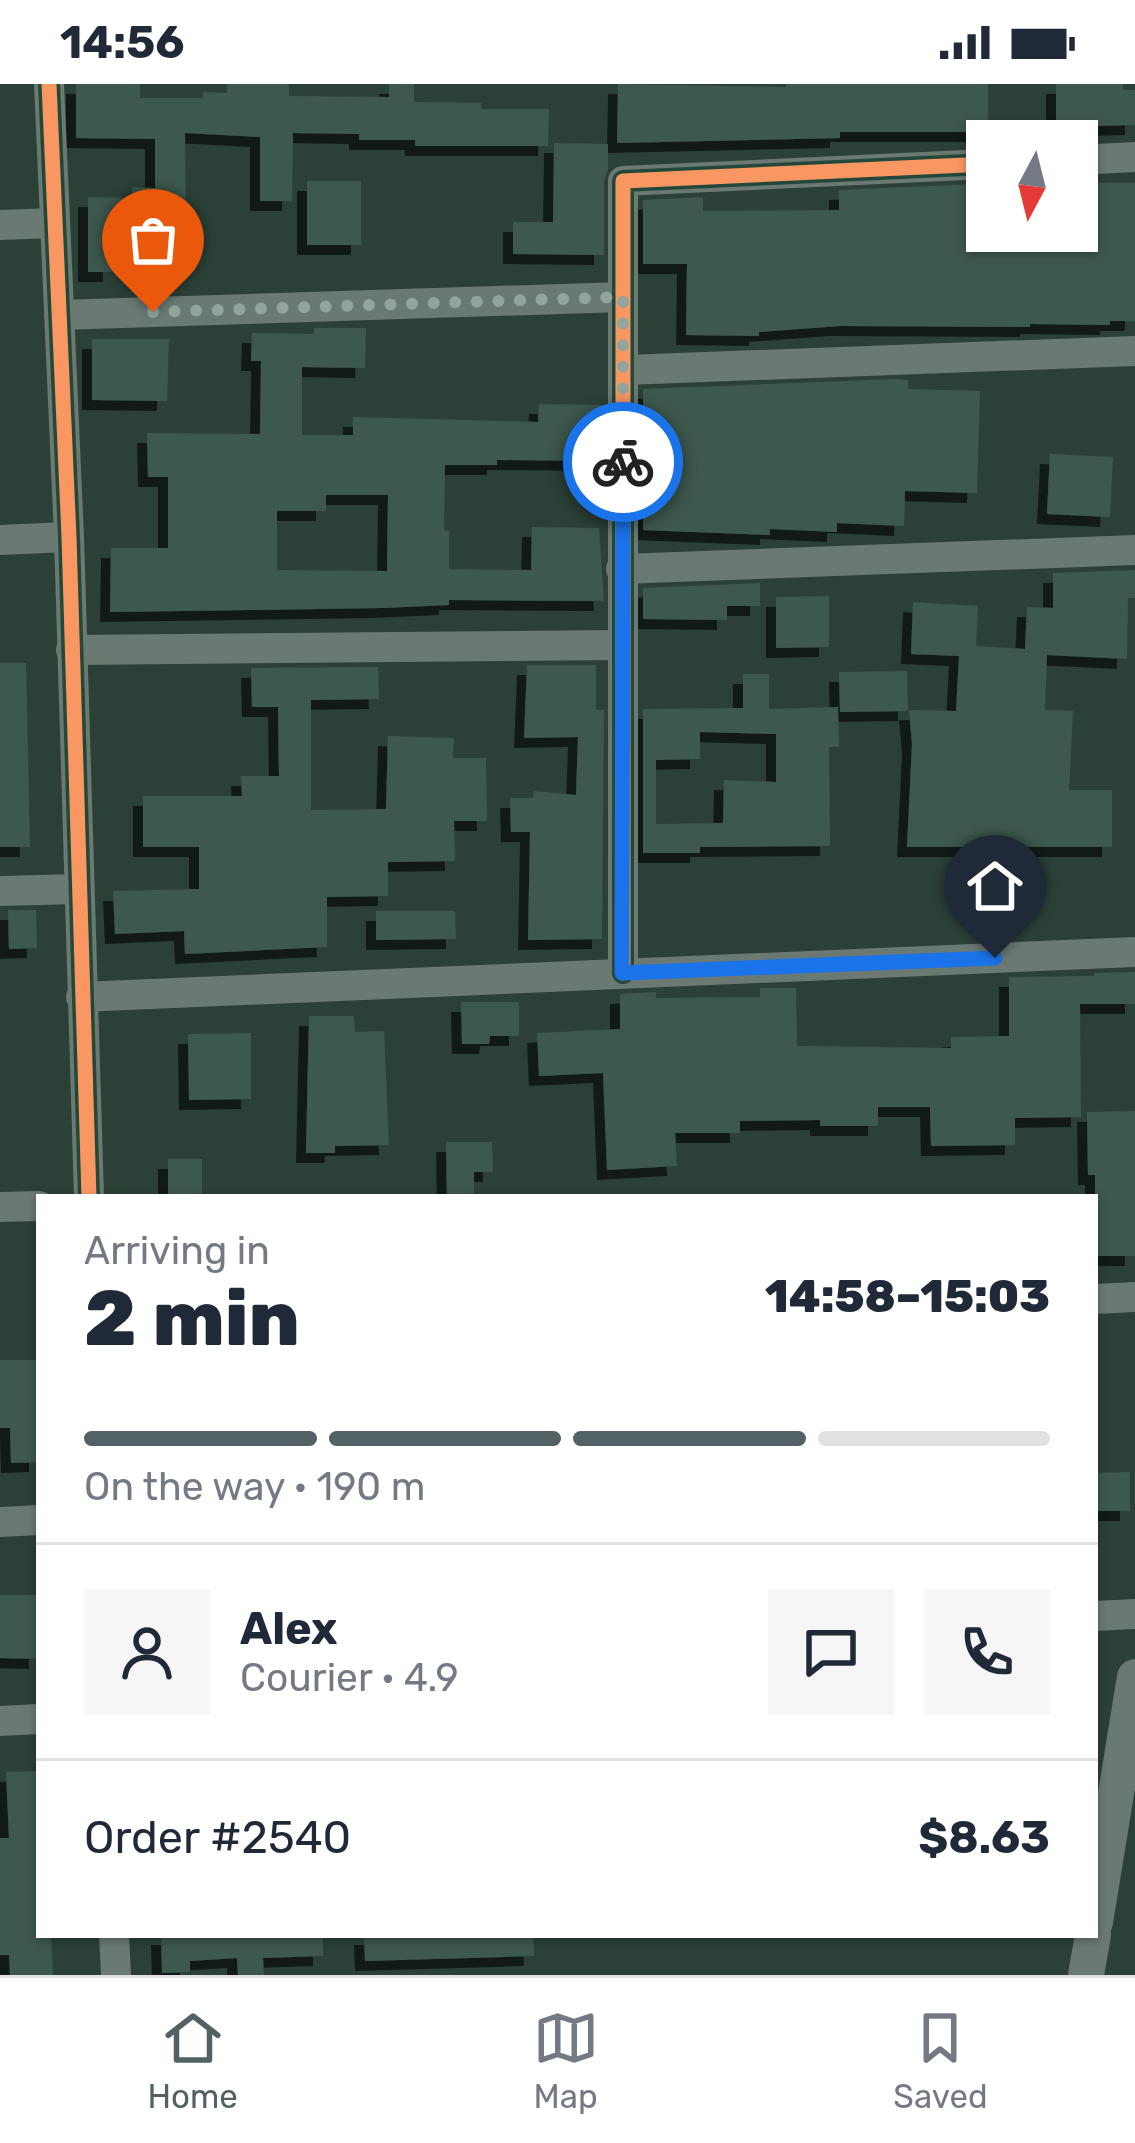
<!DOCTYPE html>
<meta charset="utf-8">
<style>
:root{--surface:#fff;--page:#f6f6f7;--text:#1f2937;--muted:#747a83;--line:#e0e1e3;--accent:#526164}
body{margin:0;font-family:Rubik,sans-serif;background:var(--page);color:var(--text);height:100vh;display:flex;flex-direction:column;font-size:45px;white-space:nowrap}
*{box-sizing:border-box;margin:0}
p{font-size:39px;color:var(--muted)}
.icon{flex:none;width:66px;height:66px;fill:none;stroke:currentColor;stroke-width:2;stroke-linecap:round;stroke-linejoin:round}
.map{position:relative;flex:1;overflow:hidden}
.panel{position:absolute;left:36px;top:1110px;width:1062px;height:744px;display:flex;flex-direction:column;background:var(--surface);border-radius:0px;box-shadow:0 3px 9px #0004}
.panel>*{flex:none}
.needle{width:78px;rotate:187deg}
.tools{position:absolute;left:966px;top:36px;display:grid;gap:24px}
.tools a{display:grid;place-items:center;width:132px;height:132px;border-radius:0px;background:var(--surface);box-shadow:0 3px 9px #0004;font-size:60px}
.pin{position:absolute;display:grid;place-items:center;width:102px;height:102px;color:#fff;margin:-123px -51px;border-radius:50% 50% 50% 0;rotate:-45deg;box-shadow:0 0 12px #0007}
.pin .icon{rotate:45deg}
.courier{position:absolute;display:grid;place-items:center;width:120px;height:120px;margin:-60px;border:9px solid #1a73e8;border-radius:50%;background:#fff;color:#222;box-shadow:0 3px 15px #0007}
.overview em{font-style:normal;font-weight:800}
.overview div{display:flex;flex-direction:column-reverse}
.overview{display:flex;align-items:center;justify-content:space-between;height:204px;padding:0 48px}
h1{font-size:78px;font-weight:800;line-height:90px}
.bar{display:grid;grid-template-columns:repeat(4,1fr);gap:18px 12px;align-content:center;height:144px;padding:0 48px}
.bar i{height:15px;border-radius:9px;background:var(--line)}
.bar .on{background:var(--accent)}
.bar p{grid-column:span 4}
.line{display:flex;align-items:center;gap:30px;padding:0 48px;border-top:3px solid var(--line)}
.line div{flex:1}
.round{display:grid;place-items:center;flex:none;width:126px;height:126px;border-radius:0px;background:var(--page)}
.status{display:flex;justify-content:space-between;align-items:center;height:84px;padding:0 60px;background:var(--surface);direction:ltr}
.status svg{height:33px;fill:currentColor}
.dock{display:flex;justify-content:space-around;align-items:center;height:168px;border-top:3px solid var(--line);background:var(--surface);font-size:33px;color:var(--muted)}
.dock a{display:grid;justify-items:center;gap:6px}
.dock .on{color:var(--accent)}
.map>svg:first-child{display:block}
.building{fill:#3e594e;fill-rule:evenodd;filter:url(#shadow)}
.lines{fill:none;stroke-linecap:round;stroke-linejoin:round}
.minor{stroke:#6a7972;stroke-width:30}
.tertiary{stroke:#6a7972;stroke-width:36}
.cycleway-casing{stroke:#234838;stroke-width:22}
.cycleway{stroke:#f99763;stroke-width:15}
.done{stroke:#91a59c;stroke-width:12;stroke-dasharray:0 21.6}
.route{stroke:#1a73e8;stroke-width:15}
</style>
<div class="status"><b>14:56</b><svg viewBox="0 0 49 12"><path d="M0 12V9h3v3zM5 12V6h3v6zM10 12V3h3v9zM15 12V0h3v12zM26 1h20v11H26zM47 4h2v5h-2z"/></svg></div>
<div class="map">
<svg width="1135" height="1891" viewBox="0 0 1135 1891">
<defs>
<filter id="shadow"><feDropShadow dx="-10" dy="10" stdDeviation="0" flood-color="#0009"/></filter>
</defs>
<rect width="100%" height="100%" fill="#2b4037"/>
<g class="building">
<polygon points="76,0 140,0 140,14 203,14 203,8 227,9 227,0 289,0 289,12 389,13 389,0 414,0 414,18 481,19 481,25 549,25 548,62 415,62 415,56 359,56 359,50 293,49 292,117 260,117 260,53 185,49 186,147 113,146 113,188 88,188 88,113 132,114 132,103 155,104 155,55 76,54"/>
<polygon points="618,0 786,3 786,0 988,0 988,48 840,48 840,54 617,59"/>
<polygon points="1056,0 1123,0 1123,6 1135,6 1135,41 1056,43"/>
<polygon points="554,59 608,60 608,85 604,97 604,171 513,170 513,138 553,138"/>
<rect x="307" y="97" width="54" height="64"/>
<polygon points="1077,99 1135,99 1135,237 1110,237 1110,241 1030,240 1030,243 840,242 759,248 759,252 686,251 687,180 643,180 643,116 703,113 703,127 839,126 839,106 978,100 978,130 987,130 987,147 1077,147"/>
<path d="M314,244H366L365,284L302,283V351H353V333L538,338L539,320L604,321V377L497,376V381H445L444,446L449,447V485L531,486L532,443L599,444L604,517L449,516V521L382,524L110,528L111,464H168V393H148L147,349L260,350L261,277H251L252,249L314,250ZM326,411H388L387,487L277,486V427H326Z"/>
<polygon points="92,255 169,255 167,317 92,316"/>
<polygon points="897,295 908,296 908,305 980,307 977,409 905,407 904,442 837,439 837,448 770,445 770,451 643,446 643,305"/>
<polygon points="1050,370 1113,373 1110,433 1047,430"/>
<polygon points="1135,486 1135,514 1128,514 1127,575 1047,571 1045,626 1073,627 1069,706 1112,706 1112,763 907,763 912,660 909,626 956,627 959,572 911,570 913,518 978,522 976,562 1025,565 1027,523 1053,524 1053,489"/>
<polygon points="760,499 760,522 727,522 727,536 643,535 643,504"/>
<polygon points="829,512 829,563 776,564 776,513"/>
<polygon points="0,579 26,579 30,763 0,763"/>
<polygon points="527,581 596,581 596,626 604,626 602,855 528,856 530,748 511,748 510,714 533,714 534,707 576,711 578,653 524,654"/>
<polygon points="378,583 379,615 311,616 311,726 386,725 388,652 454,654 453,674 486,674 487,737 454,737 455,777 388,778 388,812 327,813 327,863 185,870 184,847 115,850 113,807 199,805 199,763 143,763 143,712 242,712 241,692 279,692 278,623 252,623 251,584"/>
<polygon points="907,587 908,627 840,628 839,588"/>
<path d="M743,590H769V625L838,623L839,663H829L830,762L700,763V769H643V625L743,624ZM700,648L776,650V698L724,696L723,739L656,740V676L700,675Z"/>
<polygon points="8,826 36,826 37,864 9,865"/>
<polygon points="376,827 455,827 456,855 376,856"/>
<polygon points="1135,888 1135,920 1080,920 1081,1033 1015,1034 1015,1061 931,1062 930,1023 878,1023 878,1042 820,1042 820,1036 740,1037 740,1049 675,1049 677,1082 607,1086 603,989 539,992 537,949 620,945 620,910 656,908 656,914 760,913 760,904 796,904 797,962 951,964 951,953 1009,952 1009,893 1094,892 1094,889"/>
<polygon points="461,918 519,918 519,952 490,952 489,960 462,960"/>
<polygon points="309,932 354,932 355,948 384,947 389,1061 335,1062 335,1069 306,1069"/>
<polygon points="251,949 251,1015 189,1016 188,950"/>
<polygon points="1135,1027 1135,1172 1095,1172 1095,1091 1088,1091 1087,1028"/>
<polygon points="446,1058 492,1058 493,1088 474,1088 474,1113 447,1113"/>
<rect x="168" y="1075" width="34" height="38"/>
<polygon points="0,1276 39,1276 39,1378 11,1379 10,1344 0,1344"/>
<polygon points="1130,1388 1130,1427 1095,1427 1095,1389"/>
<polygon points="0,1511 39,1511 39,1575 0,1574"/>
<polygon points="39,1687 39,1851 51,1851 53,1891 10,1891 9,1871 0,1871 0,1754 9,1754 6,1688"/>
<polygon points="161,1851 323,1851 323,1872 263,1874 264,1891 238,1891 237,1874 190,1877 190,1888 162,1889"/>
<polygon points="364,1851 533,1851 534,1872 365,1877"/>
</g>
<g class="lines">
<g class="minor">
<polyline points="49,0 69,453 89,1113"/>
<polyline points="1077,76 1135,73"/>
<polyline points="0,141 54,139"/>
<polyline points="59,231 623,213"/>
<polyline points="625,286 1135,267"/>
<polyline points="0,456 69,453"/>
<polyline points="621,485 1135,466"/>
<polyline points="71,566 621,561"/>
<polyline points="0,807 78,805"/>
<polyline points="623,889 623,97 987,80"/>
<polyline points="81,913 1135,868"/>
<polyline points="0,1123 39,1122"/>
<polyline points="1095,1215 1135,1213"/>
<polyline points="0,1438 39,1436"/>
<polyline points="1095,1532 1135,1530"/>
<polyline points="0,1637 39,1635"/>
<polyline points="114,1851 116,1891"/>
</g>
<g class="tertiary">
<polyline points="1095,1838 1135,1593"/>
<polyline points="1086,1891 1093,1851"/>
</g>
<g class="cycleway-casing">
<g id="cycleway">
<polyline points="49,0 69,453 89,1113"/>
<polyline points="623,889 623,97 987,80"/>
</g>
</g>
<use href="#cycleway" class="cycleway"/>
</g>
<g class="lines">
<polyline class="done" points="153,228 623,213 623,378"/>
<polyline class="route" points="623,378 622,889 995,874"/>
</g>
</svg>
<div class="tools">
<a><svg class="needle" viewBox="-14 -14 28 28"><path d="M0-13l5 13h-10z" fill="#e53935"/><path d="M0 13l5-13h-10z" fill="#747a83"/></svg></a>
</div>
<div class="pin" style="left:153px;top:228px;background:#ea580c"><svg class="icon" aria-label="bag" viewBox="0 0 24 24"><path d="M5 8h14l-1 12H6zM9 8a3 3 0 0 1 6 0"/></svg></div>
<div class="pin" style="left:995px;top:874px;background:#1f2937"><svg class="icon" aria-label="home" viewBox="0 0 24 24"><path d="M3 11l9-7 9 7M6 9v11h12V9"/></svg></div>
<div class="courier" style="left:623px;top:378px"><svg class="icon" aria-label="bike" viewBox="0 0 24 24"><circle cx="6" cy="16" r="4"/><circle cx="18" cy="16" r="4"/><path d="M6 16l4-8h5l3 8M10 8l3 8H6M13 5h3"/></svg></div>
<section class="panel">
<div class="overview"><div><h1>2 min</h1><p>Arriving in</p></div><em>14:58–15:03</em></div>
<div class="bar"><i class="on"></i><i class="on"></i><i class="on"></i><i></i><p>On the way · 190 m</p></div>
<div class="line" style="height:216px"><a class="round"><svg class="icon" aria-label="person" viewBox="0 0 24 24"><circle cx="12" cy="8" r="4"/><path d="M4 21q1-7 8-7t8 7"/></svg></a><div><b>Alex</b><p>Courier · 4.9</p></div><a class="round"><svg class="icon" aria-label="chat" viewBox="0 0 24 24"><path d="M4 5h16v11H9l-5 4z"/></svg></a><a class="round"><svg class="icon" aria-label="phone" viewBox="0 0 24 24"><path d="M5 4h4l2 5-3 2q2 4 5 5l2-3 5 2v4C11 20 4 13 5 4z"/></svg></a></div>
<div class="line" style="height:156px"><div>Order #2540</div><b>$8.63</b></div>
</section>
</div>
<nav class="dock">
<a class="on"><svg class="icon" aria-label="home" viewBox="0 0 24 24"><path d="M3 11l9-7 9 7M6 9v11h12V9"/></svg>Home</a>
<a><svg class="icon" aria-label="map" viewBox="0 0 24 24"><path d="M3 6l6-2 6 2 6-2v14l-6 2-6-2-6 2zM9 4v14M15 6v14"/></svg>Map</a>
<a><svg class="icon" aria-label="saved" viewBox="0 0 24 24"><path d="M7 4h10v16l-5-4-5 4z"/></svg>Saved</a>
</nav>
